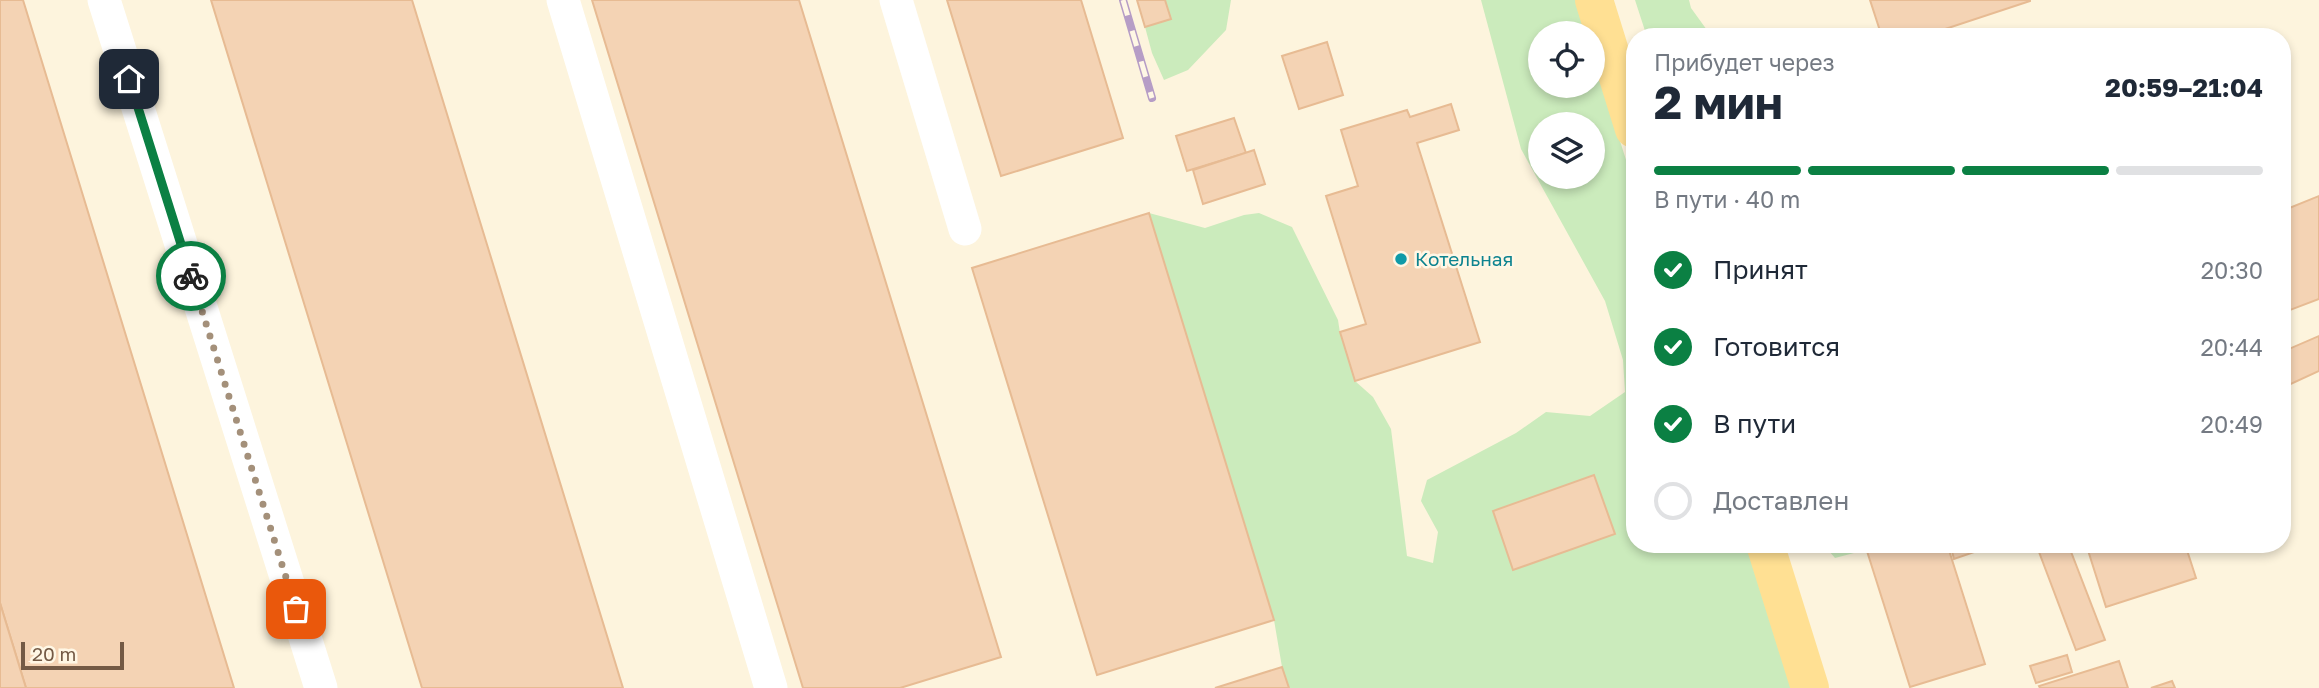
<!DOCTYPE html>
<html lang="ru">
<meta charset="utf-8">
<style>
:root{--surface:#fff;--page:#f6f6f7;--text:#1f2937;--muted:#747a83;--line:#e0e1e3;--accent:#0b8043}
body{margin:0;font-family:"Golos Text",sans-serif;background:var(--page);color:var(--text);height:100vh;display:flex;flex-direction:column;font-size:26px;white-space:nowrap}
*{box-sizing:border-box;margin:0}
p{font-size:23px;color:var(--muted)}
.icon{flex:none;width:38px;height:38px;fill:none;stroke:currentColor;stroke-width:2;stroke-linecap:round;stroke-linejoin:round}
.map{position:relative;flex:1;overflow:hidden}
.details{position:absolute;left:1626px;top:28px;width:665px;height:525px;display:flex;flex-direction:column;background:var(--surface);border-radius:28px;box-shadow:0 4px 10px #0003}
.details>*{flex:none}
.tools{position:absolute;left:1528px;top:21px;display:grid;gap:14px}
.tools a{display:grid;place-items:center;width:77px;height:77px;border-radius:50%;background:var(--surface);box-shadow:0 4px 10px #0003;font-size:35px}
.scale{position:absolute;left:21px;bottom:18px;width:103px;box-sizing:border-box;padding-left:7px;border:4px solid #745a45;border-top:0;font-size:19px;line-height:24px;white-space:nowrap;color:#745a45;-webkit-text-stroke:5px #fff7e5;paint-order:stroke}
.pin{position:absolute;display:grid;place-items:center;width:60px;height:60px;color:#fff;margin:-30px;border-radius:14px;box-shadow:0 4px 10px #0006}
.courier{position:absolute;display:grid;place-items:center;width:70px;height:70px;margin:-35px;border:5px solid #0b8043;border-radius:50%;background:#fff;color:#222;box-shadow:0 2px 9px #0007}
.overview em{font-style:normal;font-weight:700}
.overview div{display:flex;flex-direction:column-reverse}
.overview{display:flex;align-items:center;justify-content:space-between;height:119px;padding:0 28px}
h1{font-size:46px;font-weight:700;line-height:52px}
.bar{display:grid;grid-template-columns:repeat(4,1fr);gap:10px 7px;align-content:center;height:84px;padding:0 28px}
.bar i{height:9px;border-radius:5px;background:var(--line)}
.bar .on{background:var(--accent)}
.bar p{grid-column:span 4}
ol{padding:0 28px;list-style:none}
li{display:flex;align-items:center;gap:21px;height:77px}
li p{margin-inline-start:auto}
li .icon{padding:7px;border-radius:50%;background:var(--accent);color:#fff;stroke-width:4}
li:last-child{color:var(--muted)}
li i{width:38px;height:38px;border:4px solid var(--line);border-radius:50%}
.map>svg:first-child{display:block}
.green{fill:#cbebbc;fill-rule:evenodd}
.building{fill:#f4d3b4;stroke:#e7bb93;stroke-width:2}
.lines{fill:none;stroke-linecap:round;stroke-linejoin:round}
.minor{stroke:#fff;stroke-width:33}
.major{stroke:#ffe093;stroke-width:38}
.rail-casing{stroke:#b69dc6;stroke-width:8}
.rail{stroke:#fff7e5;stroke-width:5;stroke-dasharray:16;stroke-linecap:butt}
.done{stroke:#a4907a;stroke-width:7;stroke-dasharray:0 12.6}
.route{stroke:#0b8043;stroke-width:9}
.culture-dot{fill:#0f9aa8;stroke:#fff7e5;stroke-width:2.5}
.labels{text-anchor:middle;stroke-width:5;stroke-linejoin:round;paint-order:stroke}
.culture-label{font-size:19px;fill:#0d838f;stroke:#fff7e5;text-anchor:start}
</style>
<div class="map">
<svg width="2319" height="688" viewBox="0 0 2319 688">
<rect width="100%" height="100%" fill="#fdf4dd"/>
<g class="green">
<polygon points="1165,0 1231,0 1226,30 1188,70 1164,80 1152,53 1145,27 1171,19"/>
<path d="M1481,0H1576L1586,33H1540V86H1592L1593,56L1634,185V544H1752L1797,688H1289L1282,667L1274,620L1149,213L1205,228L1244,215L1259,213L1292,227L1338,320L1340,333L1355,381L1373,397L1391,429L1407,556L1433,563L1438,532L1421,501L1427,480L1516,433L1546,412L1590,416L1625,392L1623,360L1605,301L1521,149ZM1540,124H1592V177H1540Z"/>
<polygon points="1635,0 1689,0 1691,8 1712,37 1647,37"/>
<polygon points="1823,544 1857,544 1854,553 1835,558"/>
</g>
<g class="building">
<polygon points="0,0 23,0 234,688 26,688 0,603"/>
<polygon points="211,0 412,0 623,688 422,688"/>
<polygon points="592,0 799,0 1001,657 900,688 803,688"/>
<polygon points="947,0 1081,0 1123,138 1001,176"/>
<polygon points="1137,0 1165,0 1171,19 1145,27"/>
<polygon points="1870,0 2030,0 2030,1 1921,37 1882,37"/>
<polygon points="1327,42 1343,95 1299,109 1282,56"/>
<polygon points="1451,104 1459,130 1417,143 1480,342 1355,381 1340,332 1366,324 1326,196 1358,186 1341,130 1407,110 1410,117"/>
<polygon points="1234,118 1246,153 1187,171 1176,136"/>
<polygon points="1254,150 1265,184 1203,204 1193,170"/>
<polygon points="2319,196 2319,299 2282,313 2282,211"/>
<polygon points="1149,213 1274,620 1097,675 972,268"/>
<polygon points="2319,336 2319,371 2282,388 2282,352"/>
<polygon points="1594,475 1615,534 1513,570 1493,511"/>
<polygon points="1879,544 1947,544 1985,664 1910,687 1866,548"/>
<polygon points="1950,544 1984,544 1986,548 1954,559"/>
<polygon points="2036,544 2068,544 2105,640 2076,650"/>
<polygon points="2086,544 2185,544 2196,578 2106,607"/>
<polygon points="0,603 26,688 0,688"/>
<polygon points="2067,655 2072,672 2036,683 2030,666"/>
<polygon points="2119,661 2128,688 2040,688 2039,686"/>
<polygon points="1282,667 1289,688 1215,688"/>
<polygon points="2172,681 2175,688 2151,688"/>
</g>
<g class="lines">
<g class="minor">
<polyline points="104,0 321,688"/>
<polyline points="563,0 771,688"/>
<polyline points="896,0 965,229"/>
</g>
<g class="major">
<polyline points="1594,0 1634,129"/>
<polyline points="1765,544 1810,688"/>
</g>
<g class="rail-casing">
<polyline id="rail" points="1123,0 1152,98"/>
</g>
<use href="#rail" class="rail"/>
</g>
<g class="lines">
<polyline class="done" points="191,276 296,609"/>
<polyline class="route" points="129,79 191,276"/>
</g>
<circle class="culture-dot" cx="1401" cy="259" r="7"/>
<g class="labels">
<g class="culture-label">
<text x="1415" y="266">Котельная</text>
</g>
</g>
</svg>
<div class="tools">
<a><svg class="icon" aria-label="locate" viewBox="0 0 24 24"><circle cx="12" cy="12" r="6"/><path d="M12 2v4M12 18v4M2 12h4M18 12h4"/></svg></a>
<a><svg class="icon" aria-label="layers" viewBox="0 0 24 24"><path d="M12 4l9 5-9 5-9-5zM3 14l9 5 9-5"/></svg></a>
</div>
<div class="scale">20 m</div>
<div class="pin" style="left:296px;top:609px;background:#ea580c"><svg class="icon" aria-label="bag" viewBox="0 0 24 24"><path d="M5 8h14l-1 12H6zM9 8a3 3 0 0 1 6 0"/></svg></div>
<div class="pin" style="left:129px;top:79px;background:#1f2937"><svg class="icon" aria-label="home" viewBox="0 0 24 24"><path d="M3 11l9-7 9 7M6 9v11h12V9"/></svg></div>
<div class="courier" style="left:191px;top:276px"><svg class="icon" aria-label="bike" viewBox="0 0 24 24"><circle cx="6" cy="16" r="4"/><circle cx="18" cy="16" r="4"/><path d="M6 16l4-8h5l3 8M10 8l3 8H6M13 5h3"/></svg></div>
<section class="details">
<div class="overview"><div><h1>2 мин</h1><p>Прибудет через</p></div><em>20:59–21:04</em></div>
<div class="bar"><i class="on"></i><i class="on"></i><i class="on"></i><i></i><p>В пути · 40 m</p></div>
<ol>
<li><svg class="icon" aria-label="check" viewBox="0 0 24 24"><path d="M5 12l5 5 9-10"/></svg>Принят<p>20:30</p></li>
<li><svg class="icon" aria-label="check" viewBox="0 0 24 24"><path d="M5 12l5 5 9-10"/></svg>Готовится<p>20:44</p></li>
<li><svg class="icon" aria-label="check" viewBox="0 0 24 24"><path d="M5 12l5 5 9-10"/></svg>В пути<p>20:49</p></li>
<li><i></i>Доставлен</li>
</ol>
</section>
</div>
